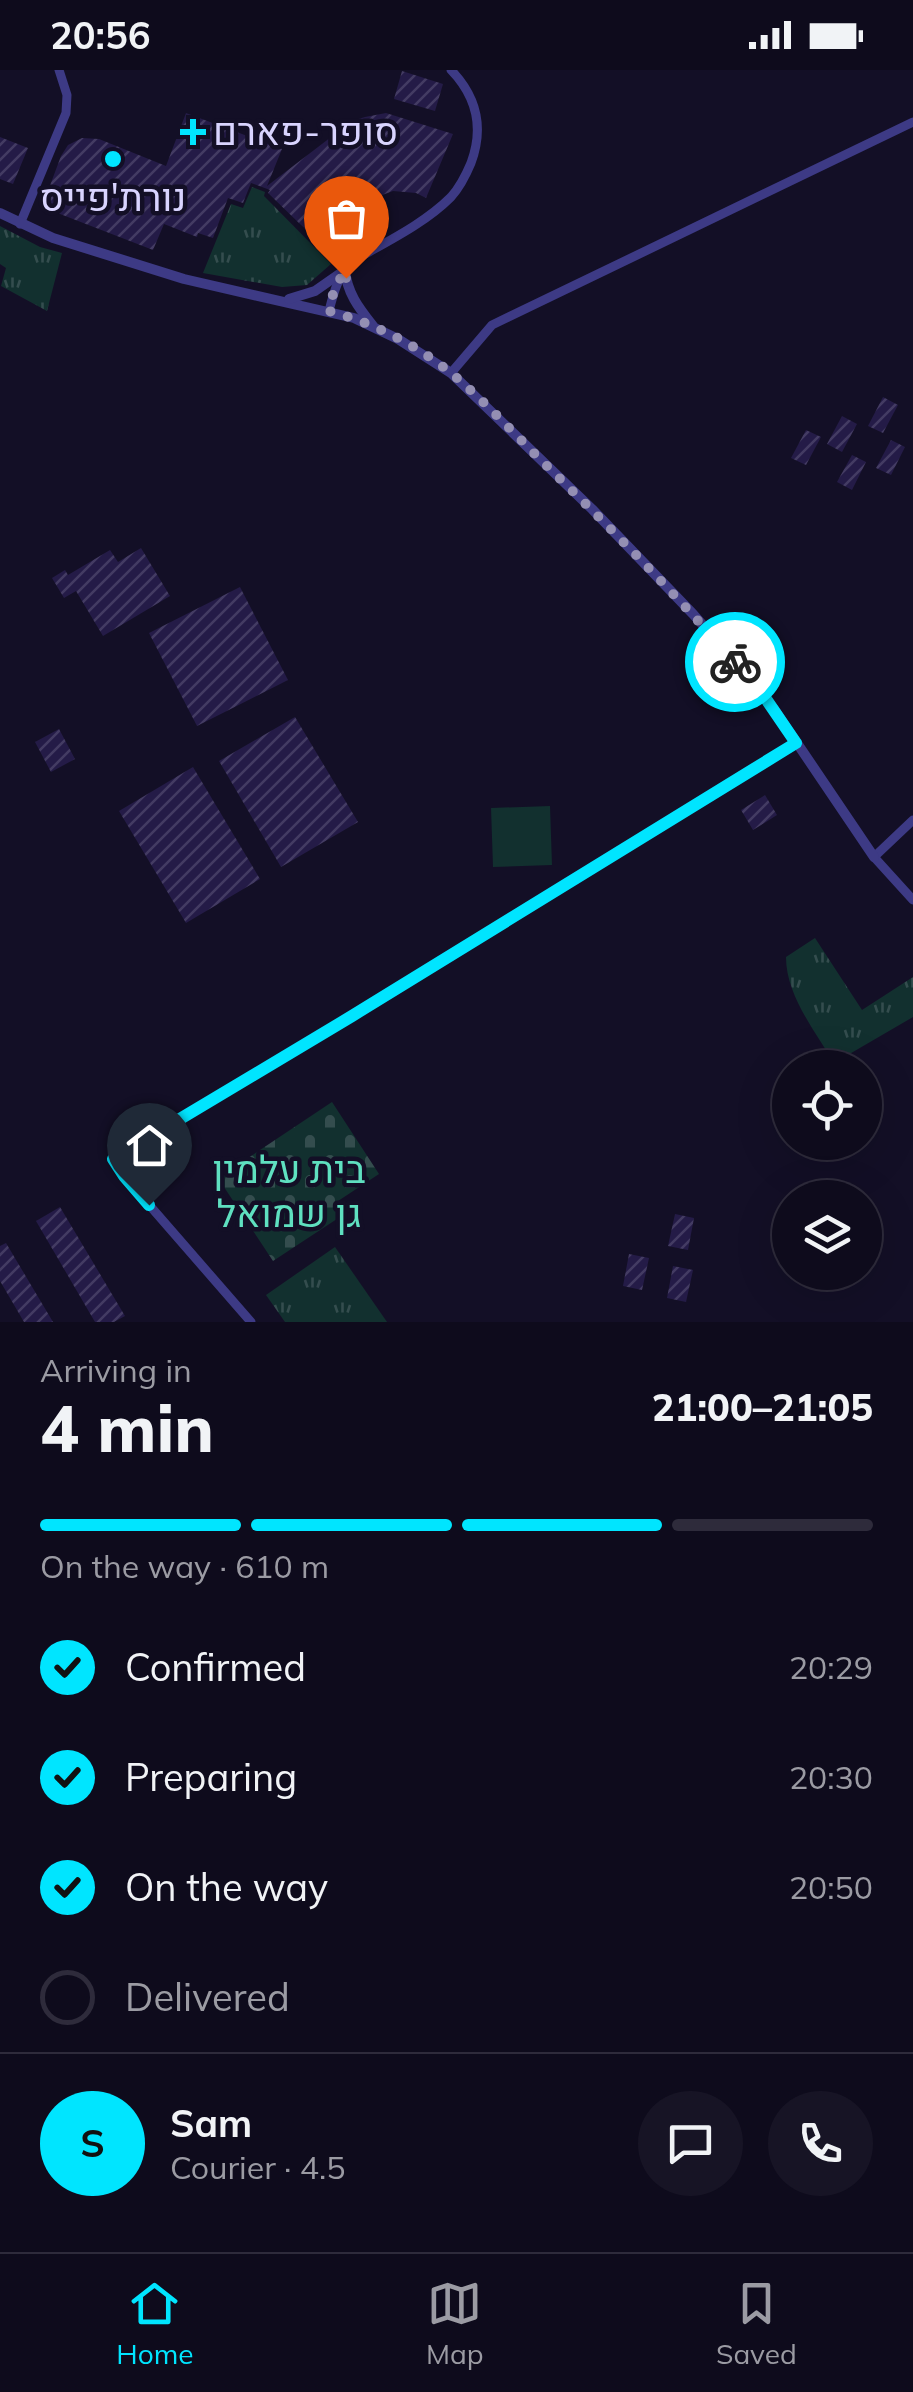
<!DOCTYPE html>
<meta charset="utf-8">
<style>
:root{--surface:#0e0b1c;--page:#171425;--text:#f1f3f6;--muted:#9b9ba3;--line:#2e2b3b;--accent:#00e5ff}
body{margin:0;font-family:Mulish,Heebo,sans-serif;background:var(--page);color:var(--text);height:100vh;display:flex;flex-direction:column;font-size:38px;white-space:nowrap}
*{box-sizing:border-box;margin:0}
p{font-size:32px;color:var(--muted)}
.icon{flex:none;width:55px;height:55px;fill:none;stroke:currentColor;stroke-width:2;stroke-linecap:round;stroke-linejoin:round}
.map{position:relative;height:1252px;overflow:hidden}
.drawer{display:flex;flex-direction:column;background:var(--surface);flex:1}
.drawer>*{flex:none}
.tools{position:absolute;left:772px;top:980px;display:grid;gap:20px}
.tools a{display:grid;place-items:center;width:110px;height:110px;border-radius:50%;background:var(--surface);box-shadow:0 10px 40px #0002,0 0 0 2px var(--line);font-size:50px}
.pin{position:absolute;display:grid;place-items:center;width:85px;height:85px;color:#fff;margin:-102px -42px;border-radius:50% 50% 50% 0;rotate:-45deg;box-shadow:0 0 10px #0007}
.pin .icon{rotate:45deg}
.courier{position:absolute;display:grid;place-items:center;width:100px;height:100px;margin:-50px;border:8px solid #00e5ff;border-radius:50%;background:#fff;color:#222;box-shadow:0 2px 12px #0007}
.head em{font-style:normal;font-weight:800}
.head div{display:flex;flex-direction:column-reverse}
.head{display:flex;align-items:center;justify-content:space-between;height:170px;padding:0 40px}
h1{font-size:65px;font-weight:800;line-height:75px}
.bar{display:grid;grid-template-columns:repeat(4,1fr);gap:15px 10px;align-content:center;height:120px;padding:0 40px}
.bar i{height:12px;border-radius:8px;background:var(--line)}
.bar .on{background:var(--accent)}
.bar p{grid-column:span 4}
.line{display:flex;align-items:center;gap:25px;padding:0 40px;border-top:2px solid var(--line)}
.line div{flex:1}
.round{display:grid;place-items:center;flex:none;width:105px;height:105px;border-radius:52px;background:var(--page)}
ol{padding:0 40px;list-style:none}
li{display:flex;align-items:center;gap:30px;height:110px}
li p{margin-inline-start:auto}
li .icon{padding:10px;border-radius:50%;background:var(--accent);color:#111;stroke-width:4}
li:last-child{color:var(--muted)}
li i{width:55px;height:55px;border:5px solid var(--line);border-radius:50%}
.status{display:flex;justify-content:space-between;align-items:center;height:70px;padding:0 50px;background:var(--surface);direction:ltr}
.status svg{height:28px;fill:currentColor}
.tab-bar{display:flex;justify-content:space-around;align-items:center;height:140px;border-top:2px solid var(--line);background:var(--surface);font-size:28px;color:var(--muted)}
.tab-bar a{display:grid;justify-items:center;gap:5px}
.tab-bar .on{color:var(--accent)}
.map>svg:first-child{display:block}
.grass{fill:url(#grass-tufts)}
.cemetery{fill:url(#cemetery-stones)}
.garden{fill:#12302f}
.building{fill:url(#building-hatch)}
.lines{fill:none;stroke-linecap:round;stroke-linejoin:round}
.minor{stroke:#3d3a85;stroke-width:9}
.tertiary{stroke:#3d3a85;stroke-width:10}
.done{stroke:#948fb3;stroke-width:10;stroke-dasharray:0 18}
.route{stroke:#00e5ff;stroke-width:12}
.poi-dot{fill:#00e5ff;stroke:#130f26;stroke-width:4}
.labels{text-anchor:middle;stroke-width:9;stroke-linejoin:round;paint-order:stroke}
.poi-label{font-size:38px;fill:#d9d4ff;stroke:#130f26;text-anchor:start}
.park-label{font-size:38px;fill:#5fe0c0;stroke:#130f26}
</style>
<div class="status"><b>20:56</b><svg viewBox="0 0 49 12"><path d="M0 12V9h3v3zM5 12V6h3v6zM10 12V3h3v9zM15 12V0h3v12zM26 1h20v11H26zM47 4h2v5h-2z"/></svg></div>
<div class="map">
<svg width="913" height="1252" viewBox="0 0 913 1252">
<defs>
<pattern id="grass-tufts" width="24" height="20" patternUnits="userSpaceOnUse" patternTransform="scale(2.5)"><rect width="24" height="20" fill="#12302f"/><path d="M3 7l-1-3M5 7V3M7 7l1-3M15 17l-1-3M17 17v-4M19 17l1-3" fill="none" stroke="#344d4e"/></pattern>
<pattern id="cemetery-stones" width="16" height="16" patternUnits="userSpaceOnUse" patternTransform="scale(2.5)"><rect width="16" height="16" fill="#12302f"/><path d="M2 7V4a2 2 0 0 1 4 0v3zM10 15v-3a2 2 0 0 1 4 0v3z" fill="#344d4e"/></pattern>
<pattern id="building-hatch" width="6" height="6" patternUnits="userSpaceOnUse" patternTransform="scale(2.5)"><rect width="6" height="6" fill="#241b47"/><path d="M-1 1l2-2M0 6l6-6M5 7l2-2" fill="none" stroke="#433b63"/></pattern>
</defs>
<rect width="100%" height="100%" fill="#130f26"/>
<g class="grass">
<polygon points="252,117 265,122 264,126 331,194 307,215 282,217 203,203 231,134 243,138"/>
<polygon points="0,156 40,177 62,183 47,241 1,216 6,198 0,194"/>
<path d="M815,868L862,940L913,907V947L834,993C815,961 786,925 786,887Z"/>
<polygon points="335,1177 387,1252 285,1252 266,1225"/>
</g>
<polygon class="cemetery" points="332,1032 379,1104 338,1131 346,1143 273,1191 218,1108"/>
<polygon class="garden" points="550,736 552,795 493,797 491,738"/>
<g class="building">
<polygon points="402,1 443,14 435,41 394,29"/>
<polygon points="186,43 282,79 267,116 352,51 365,47 386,43 453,64 426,128 416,123 393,121 369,130 358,139 368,148 332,185 268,123 270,120 251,113 243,133 228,128 213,168 198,163 197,167 164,154 153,180 42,137 61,86 68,75 82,68 99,69 166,96"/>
<polygon points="0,67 28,78 13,114 0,109"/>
<polygon points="883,327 898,335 883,363 868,356"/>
<polygon points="842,346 857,354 842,382 827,374"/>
<polygon points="806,360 821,367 806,395 791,388"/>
<polygon points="891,370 905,377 891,405 876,398"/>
<polygon points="852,385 866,392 852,420 837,412"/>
<polygon points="141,478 170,526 103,566 76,521 64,528 52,508 65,500 68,505 110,480 118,492"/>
<polygon points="240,517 288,610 197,656 149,563"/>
<polygon points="295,647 358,752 281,797 219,691"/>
<polygon points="59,659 75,689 51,702 35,672"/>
<polygon points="193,697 260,809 186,853 119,741"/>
<polygon points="765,725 777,745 753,760 741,740"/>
<polygon points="60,1137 125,1246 114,1252 95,1252 36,1151"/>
<polygon points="675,1144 694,1148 688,1180 668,1176"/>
<polygon points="6,1173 53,1252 24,1252 0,1211 0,1176"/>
<polygon points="629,1184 649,1188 642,1220 623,1216"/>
<polygon points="673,1196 693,1200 686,1232 667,1228"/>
</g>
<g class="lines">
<g class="minor">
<polyline points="20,154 66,43 67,25 59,0"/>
<path d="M329,241C334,221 338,206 353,191C386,172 424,154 451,127C460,117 466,105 471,93C484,58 477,27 451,0"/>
<polyline points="451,303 492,255 913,52"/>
<polyline points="913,750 874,787 913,830"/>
<polyline points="251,1252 124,1106 113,1089 284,987 796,673"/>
</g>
<g class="tertiary">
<polyline points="0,143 53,168 184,209 354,248 398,269 451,303 592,439 693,544 748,606 774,639 874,787"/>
<path d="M289,229L315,221L345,200C347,223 359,238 373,256"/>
</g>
</g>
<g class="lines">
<path class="done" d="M346,208L345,200L334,220L329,241C373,253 415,274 451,303C486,332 517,367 550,399C614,461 676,525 735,592"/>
<polyline class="route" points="149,1135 124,1106 113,1089 352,946 796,673 762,623 735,592"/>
</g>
<g class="poi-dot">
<path d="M188 47h10v10h10v10h-10v10h-10v-10h-10v-10h10z"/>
<circle cx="113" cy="89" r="10"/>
</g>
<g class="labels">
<g class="poi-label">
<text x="213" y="75">סופר-פארם</text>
<text x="113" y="141" text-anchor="middle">נורת'פייס</text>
</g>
<g class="park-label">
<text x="289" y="1113">בית עלמין<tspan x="289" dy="44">גן שמואל</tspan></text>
</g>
</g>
</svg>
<div class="tools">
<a><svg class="icon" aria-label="locate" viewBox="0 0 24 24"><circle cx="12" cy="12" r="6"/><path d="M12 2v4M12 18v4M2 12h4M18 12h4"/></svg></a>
<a><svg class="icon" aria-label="layers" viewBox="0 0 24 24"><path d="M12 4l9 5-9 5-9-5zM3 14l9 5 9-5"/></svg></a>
</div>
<div class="pin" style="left:346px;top:208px;background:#ea580c"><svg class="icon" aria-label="bag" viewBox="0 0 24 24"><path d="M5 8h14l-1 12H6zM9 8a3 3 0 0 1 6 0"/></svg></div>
<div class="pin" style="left:149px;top:1135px;background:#1f2937"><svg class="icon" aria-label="home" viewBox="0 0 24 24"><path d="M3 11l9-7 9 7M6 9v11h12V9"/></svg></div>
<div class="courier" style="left:735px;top:592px"><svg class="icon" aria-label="bike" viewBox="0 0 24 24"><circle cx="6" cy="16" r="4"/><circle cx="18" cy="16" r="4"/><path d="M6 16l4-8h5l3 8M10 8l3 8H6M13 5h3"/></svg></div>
</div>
<section class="drawer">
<div class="head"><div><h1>4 min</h1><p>Arriving in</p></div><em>21:00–21:05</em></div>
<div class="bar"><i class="on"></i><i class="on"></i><i class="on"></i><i></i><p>On the way · 610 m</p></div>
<ol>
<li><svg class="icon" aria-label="check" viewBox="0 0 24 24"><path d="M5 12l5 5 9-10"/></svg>Confirmed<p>20:29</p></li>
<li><svg class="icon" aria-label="check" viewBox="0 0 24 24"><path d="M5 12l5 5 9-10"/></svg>Preparing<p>20:30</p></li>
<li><svg class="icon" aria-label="check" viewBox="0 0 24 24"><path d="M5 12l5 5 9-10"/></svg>On the way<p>20:50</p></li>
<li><i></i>Delivered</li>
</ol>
<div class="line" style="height:180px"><b class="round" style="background:var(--accent);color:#111">S</b><div><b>Sam</b><p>Courier · 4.5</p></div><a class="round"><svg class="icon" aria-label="chat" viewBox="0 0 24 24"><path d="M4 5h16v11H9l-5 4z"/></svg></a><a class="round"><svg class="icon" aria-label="phone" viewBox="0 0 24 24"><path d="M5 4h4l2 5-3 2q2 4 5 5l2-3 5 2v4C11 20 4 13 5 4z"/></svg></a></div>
</section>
<nav class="tab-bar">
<a class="on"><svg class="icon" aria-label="home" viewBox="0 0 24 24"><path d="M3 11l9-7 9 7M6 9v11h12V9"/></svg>Home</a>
<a><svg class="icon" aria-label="map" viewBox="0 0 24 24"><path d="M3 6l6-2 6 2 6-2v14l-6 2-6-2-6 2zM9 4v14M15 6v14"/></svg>Map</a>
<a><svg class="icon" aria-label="saved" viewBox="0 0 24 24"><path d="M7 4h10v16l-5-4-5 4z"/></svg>Saved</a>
</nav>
